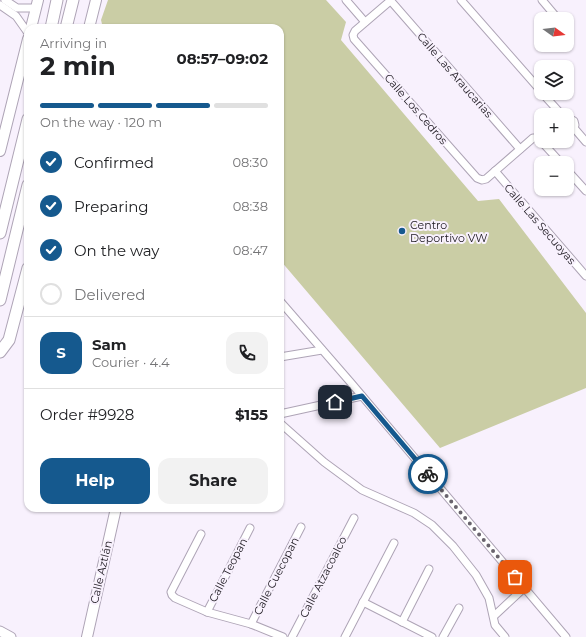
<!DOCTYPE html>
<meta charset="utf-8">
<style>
:root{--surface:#fff;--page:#f2f2f2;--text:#202124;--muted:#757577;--line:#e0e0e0;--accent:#15598e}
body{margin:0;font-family:Montserrat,sans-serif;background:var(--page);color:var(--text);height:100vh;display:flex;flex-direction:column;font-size:15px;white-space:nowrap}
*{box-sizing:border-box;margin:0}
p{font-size:13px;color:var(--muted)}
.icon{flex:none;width:22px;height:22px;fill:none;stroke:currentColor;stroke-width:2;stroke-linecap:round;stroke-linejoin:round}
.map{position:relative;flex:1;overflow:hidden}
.details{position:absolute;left:24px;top:24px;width:260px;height:488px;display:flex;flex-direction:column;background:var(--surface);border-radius:12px;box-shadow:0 1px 3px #0004}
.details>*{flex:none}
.needle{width:26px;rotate:104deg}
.controls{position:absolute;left:534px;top:12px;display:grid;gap:8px}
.controls a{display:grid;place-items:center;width:40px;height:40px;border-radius:8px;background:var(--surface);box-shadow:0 1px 3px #0004;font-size:20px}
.pin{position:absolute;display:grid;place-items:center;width:34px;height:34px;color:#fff;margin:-17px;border-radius:8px;box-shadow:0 2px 6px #0006}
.courier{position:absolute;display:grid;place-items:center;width:40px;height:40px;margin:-20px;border:3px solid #15598e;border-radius:50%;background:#fff;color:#222;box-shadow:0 1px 5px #0007}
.overview em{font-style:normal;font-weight:700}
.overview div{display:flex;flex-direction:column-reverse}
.overview{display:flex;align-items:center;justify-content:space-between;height:68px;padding:0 16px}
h1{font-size:26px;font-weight:700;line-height:30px}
.bar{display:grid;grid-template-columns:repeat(4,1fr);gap:6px 4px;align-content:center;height:48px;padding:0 16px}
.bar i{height:5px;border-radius:3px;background:var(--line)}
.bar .active{background:var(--accent)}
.bar p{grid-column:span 4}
.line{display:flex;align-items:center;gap:10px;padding:0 16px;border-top:1px solid var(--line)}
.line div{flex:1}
.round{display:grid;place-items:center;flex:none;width:42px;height:42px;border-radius:12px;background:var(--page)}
ol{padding:0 16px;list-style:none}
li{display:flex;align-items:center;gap:12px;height:44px}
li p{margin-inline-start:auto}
li .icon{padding:4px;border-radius:50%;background:var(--accent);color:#fff;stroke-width:4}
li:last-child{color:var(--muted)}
li i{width:22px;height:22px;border:2px solid var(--line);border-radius:50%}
.cta{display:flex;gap:8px;margin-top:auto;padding:8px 16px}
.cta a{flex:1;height:46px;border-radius:12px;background:var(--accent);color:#fff;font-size:16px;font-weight:700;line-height:46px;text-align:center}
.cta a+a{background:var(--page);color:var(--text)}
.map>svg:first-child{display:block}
.green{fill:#cacda5}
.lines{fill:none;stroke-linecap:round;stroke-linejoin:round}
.minor-casing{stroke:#aea4b6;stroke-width:9}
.tertiary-casing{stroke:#aea4b6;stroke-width:11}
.secondary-casing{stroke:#aea4b6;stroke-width:12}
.primary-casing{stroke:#aea4b6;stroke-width:13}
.minor{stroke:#fff;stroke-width:7}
.tertiary{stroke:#fff;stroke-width:9}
.secondary{stroke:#fff;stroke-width:10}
.primary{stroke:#fff;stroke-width:11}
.done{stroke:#69646d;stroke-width:4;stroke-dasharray:0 7.2}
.route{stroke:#15598e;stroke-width:5}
.poi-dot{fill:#15598e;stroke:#f8f1fd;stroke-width:1.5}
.labels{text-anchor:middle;stroke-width:4;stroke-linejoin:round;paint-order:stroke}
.street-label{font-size:11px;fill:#1c181f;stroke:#f8f1fd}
.poi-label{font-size:11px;fill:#1c181f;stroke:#f8f1fd;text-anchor:start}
</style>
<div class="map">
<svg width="586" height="637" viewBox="0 0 586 637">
<rect width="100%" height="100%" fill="#f8f1fd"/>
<polygon class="green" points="108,0 326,0 346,22 341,40 478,201 499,199 586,313 586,388 440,448 280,260 280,28 103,28 101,20"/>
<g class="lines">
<g class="minor-casing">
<g id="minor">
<polyline points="5,0 17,8 36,8"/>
<polyline points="346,0 365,22"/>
<polyline points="390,0 520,149"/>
<polyline points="461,0 541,91"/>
<polyline points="542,0 558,19"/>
<polyline points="390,1 355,31 353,35 354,39 477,178 482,180 486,179 533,138 537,138 541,140"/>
<polyline points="0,5 16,16 28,33"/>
<polyline points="567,29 569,32"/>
<polyline points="542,93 562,115"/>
<polyline points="567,120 570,119 574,121 575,125 574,128 570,130 567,128"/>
<polyline points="574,128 586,142"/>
<polyline points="541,141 561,163"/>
<polyline points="567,170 586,191"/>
<polyline points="495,171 586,276"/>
<polyline points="280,301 352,384 566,637"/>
<polyline points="280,357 322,350"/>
<polyline points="280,414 362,396"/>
<polyline points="280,423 324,462 362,490 414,513 432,525 453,546 476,575 489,598 495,625 505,637"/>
<polyline points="201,534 171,592 172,595 175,598 207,612 251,624 283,637"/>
<polyline points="363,602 432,637"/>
<polyline points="207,612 250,528"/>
<polyline points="494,616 524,588"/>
<polyline points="402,622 429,569"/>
<polyline points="251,624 301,527"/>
<polyline points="292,637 354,518"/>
<polyline points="345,637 394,543"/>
<polyline points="443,637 459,608"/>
</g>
</g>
<g class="tertiary-casing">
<polyline id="tertiary" points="0,631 11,637"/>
</g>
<g class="secondary-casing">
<g id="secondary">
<polyline points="31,28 38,0"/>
<polyline points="89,28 96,0"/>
<polyline points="0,151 28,39"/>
<polyline points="87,637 116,508"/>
</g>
</g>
<g class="primary-casing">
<g id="primary">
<polyline points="51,28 57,0"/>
<polyline points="66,28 73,0"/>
<polyline points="0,233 28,119"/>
<polyline points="0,300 28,185"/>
<polyline points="0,352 9,340 28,268"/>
</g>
</g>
<use href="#minor" class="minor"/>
<use href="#tertiary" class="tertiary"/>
<use href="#secondary" class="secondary"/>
<use href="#primary" class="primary"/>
</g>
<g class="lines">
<polyline class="done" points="428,474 515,577"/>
<polyline class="route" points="335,402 362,396 428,474"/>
</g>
<circle class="poi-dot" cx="402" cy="231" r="4"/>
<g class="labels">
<g class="street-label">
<text transform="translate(455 75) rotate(49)" y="4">Calle Las Araucarias</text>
<text transform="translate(416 109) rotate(49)" y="4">Calle Los Cedros</text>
<text transform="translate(540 224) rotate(49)" y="4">Calle Las Secuoyas</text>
<text transform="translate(228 570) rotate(-63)" y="4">Calle Teopan</text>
<text transform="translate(101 572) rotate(-77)" y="4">Calle Aztlán</text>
<text transform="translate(276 576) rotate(-63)" y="4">Calle Cuecopan</text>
<text transform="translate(323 577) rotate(-63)" y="4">Calle Atzacoalco</text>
</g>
<g class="poi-label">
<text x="410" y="229">Centro<tspan x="410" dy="13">Deportivo VW</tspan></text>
</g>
</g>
</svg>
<div class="controls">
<a><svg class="needle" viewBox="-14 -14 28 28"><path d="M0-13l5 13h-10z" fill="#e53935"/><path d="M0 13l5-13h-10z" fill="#757577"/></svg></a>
<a><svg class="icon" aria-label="layers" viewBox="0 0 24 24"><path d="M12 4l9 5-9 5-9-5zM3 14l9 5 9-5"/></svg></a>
<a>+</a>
<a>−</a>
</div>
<div class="pin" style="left:515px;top:577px;background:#ea580c"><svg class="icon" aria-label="bag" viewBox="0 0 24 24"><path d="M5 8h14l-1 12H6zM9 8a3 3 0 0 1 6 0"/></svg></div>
<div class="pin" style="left:335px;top:402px;background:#1f2937"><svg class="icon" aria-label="home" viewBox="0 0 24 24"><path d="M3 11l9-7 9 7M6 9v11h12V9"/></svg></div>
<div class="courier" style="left:428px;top:474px"><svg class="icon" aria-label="bike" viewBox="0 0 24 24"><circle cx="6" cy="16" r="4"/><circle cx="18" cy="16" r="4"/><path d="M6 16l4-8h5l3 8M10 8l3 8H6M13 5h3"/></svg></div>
<section class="details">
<div class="overview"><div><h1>2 min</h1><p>Arriving in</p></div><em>08:57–09:02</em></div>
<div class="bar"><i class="active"></i><i class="active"></i><i class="active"></i><i></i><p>On the way · 120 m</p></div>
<ol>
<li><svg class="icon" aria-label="check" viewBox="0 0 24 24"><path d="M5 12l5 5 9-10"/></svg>Confirmed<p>08:30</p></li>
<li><svg class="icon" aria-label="check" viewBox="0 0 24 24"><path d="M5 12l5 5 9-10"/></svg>Preparing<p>08:38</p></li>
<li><svg class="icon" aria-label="check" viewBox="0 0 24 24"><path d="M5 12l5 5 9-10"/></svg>On the way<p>08:47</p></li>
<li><i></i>Delivered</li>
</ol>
<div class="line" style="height:72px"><b class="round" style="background:var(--accent);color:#fff">S</b><div><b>Sam</b><p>Courier · 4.4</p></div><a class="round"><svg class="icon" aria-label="phone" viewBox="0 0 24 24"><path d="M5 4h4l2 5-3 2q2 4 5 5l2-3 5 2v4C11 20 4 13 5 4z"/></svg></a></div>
<div class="line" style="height:52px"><div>Order #9928</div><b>$155</b></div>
<div class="cta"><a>Help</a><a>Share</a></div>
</section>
</div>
